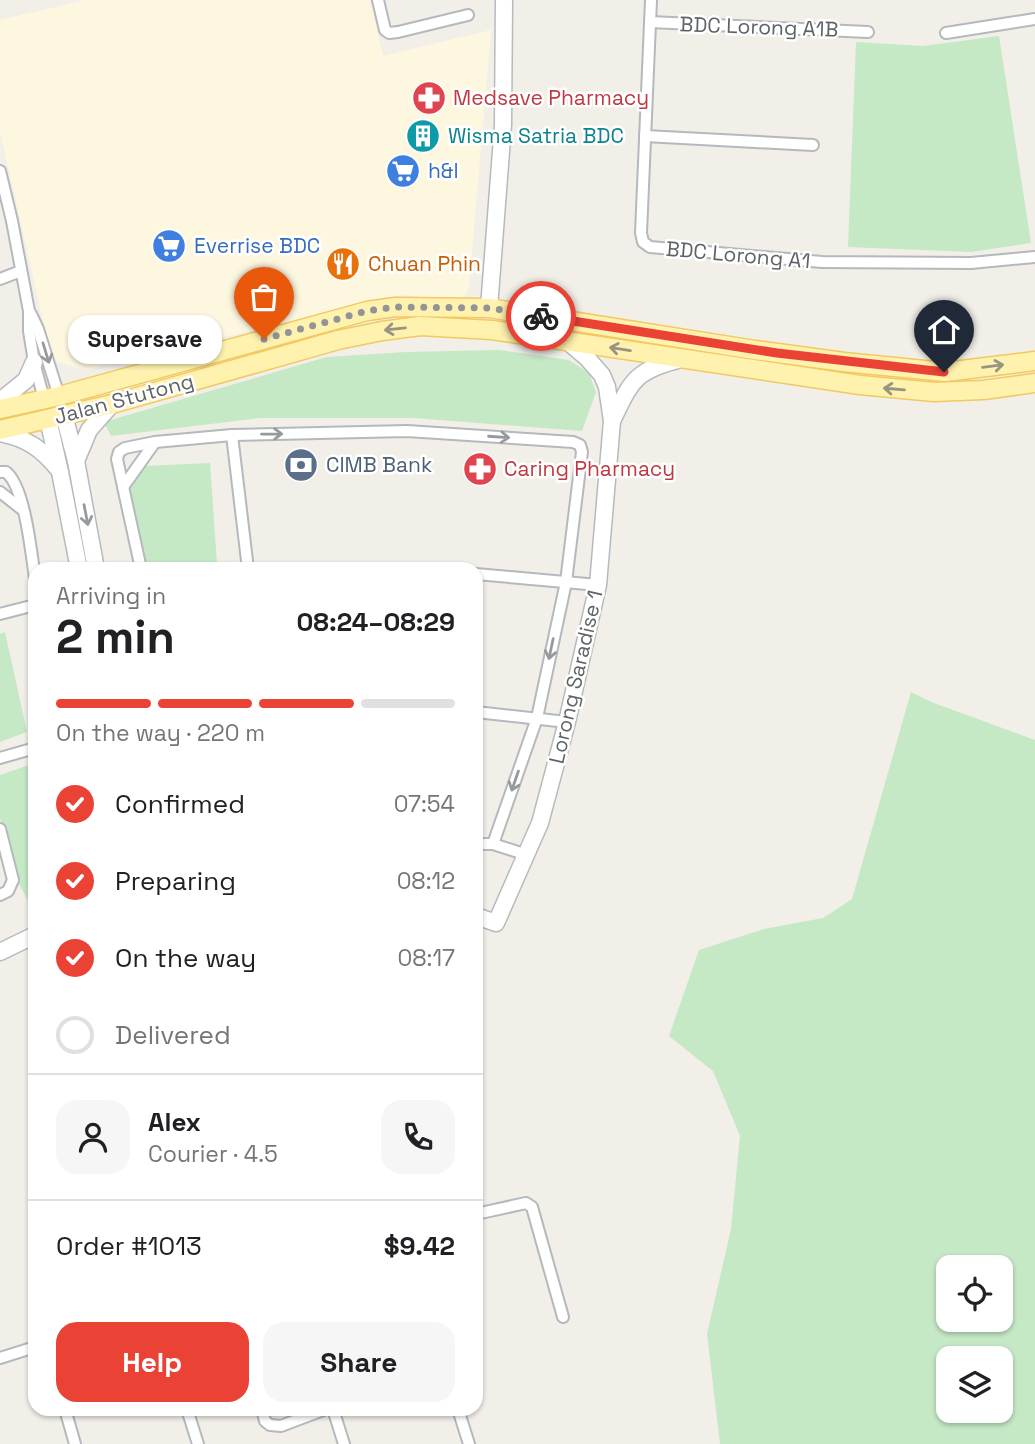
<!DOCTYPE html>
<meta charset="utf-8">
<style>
:root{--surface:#fff;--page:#f6f6f6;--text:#202124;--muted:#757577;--line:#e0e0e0;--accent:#ea4335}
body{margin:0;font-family:"Space Grotesk",sans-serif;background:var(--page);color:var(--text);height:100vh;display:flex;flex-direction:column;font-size:26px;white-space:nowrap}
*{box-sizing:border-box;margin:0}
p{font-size:23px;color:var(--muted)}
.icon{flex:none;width:38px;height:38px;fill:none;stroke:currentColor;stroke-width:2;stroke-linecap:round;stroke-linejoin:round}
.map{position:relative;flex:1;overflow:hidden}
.side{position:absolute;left:28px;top:562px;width:455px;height:854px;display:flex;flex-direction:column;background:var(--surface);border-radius:21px;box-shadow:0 2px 5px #0004}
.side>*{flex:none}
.buttons{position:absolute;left:936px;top:1255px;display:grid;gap:14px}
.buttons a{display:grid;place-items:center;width:77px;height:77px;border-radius:14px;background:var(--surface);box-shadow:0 2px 5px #0004;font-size:35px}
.pin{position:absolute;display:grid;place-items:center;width:60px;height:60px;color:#fff;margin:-72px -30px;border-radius:50% 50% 50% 0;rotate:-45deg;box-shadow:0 0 7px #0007}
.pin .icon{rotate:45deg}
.courier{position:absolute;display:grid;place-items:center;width:70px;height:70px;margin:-35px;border:5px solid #ea4335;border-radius:50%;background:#fff;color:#222;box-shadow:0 2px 9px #0007}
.bubble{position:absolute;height:49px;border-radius:21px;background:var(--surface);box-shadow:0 2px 5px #0004;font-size:23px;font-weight:700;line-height:49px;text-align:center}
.overview em{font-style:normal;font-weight:700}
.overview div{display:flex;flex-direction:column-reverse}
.overview{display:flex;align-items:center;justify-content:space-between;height:119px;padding:0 28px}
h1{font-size:46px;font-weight:700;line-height:52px}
.bar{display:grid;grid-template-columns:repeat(4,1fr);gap:10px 7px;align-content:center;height:84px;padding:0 28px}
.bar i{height:9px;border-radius:5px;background:var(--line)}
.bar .on{background:var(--accent)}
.bar p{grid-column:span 4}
.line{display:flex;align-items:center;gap:18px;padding:0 28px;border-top:2px solid var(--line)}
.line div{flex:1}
.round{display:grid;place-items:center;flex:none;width:74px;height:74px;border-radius:21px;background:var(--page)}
ol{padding:0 28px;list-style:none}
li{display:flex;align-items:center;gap:21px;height:77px}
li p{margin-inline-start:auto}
li .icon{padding:7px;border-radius:50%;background:var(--accent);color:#fff;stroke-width:4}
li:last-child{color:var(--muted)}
li i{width:38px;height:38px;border:4px solid var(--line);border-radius:50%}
.action{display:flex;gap:14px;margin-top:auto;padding:14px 28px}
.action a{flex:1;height:80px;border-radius:21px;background:var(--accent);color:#fff;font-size:28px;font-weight:700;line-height:80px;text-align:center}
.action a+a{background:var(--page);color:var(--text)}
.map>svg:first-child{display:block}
.commercial{fill:#fef7e0}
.green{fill:#c5e8c5;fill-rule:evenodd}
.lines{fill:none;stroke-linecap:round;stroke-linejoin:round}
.street-casing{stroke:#b5b8bc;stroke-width:14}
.secondary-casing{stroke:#b6babf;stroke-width:19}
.primary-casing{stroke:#f2c960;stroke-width:21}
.street{stroke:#fff;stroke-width:10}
.secondary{stroke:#fff;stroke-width:16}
.primary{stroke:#fff2af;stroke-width:18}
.oneway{stroke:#979581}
.oneway2{stroke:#979a9d}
.done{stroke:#929495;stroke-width:7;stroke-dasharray:0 12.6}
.route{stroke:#ea4335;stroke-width:9}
.labels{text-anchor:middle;stroke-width:5;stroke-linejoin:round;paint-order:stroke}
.street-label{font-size:21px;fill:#5f6368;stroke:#fff}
.health-label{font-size:21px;fill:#be3a42;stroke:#fff;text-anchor:start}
.culture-label{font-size:21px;fill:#0d838f;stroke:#fff;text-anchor:start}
.shop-label{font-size:21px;fill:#366cbe;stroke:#fff;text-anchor:start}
.food-label{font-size:21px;fill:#c56008;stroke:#fff;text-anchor:start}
.service-label{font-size:21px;fill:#4e5e75;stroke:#fff;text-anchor:start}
</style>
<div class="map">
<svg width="1035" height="1444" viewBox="0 0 1035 1444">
<rect width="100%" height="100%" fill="#f1efe8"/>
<polygon class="commercial" points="85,0 370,0 383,56 491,30 469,288 461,301 401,295 86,370 52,360 0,131 0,20"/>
<g class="green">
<polygon points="999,36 1031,243 971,252 848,247 856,42 923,46"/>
<polygon points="499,350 569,360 589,373 596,392 582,431 414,418 260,418 111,436 104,422 327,357 407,352"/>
<polygon points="210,463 217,564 175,569 144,569 147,564 128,487 144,466"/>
<polygon points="5,632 27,732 0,742 0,634"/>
<path d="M911,692L931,702L1035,740V1444H720L707,1334L731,1229L740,1136L713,1071L669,1036L699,950L764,929L823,918L852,899ZM948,1267H1001V1320H948ZM948,1358H1001V1410H948Z"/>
<polygon points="35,763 35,903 31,906 17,880 0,818 0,775"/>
</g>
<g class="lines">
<g class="street-casing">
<g id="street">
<polyline points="378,0 385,30 389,33 398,32 468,15"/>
<polyline points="651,0 641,233 643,242 650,247 822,262 971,263 1035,257"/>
<polyline points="650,22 868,32"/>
<polyline points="946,33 1035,19"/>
<polyline points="645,136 813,145"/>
<polyline points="0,171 12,221 29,311 29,331 34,362 44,399"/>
<polyline points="0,279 21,271"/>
<polyline points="31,314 38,329 59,396"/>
<polyline points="232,435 248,569"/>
<path d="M0,472H6C25,487 31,552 35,578"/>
<polyline points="123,487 155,442"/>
<polyline points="0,492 23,510"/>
<polyline points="141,569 117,459 119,452 125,448 155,442 232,435 407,431 573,442 580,445 582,452 566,582 537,718 493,844"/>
<polyline points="476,574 598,585"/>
<polyline points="0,614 35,605"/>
<polyline points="476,712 567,722"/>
<polyline points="0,758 35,748"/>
<polyline points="0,829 13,880 8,891 0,895"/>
<polyline points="476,844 493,844 527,855"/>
<polyline points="476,1214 526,1203 532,1207 563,1317"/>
<polyline points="0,1358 35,1347"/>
<polyline points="65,1409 75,1444"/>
<polyline points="187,1409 198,1444"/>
<polyline points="262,1409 265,1421 270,1425 281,1426 326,1409"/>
<polyline points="333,1409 344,1444"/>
<polyline points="458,1409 469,1444"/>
</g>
</g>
<g class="secondary-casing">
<g id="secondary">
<polyline points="489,308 503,125 504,0"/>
<polyline points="0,401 26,380 34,362"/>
<polyline points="64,415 76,461 96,569"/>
<polyline points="48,419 60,472 79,569"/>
<path d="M612,421C632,380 634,371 681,359"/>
<path d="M0,433C27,438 42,449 59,470"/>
<polyline points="76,461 89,430 112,404"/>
<polyline points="476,916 496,923 540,823 567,722 598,585 612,421 607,387 602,375 587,358 566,340"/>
<polyline points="0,952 35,935"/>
</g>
</g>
<g class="primary-casing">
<g id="primary">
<polyline points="0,409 59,396 367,311 395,307 489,308 755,350 844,362 945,372 1035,361"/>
<polyline points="0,430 112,404 338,340 382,331 420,326 492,330 860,385 934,392 983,390 1035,383"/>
</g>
</g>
<use href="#street" class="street"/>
<use href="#secondary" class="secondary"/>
<use href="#primary" class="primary"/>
</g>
<defs><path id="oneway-shaft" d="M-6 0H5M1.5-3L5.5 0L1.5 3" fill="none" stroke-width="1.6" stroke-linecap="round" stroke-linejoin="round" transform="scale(1.75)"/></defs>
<g class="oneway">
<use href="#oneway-shaft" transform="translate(395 329) rotate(174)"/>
<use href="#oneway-shaft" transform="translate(620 349) rotate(-171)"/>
<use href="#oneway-shaft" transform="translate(993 366) rotate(-7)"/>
<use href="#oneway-shaft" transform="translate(894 389) rotate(-175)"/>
</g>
<g class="oneway2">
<use href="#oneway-shaft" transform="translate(46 353) rotate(73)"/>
<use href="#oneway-shaft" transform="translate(272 434) rotate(-1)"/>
<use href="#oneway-shaft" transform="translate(499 437) rotate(4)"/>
<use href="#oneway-shaft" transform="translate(86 515) rotate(79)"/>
<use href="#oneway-shaft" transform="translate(551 649) rotate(102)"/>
<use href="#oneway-shaft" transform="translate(515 781) rotate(109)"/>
</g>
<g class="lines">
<polyline class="done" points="264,339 367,311 395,307 489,308 541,316"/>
<polyline class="route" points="541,316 777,353 944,372"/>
</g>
<defs>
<g id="pharmacy-disc" transform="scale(1.75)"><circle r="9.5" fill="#e0444e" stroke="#fff"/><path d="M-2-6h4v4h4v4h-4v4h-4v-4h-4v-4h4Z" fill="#fff"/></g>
<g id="building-disc" transform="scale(1.75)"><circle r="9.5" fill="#0f9aa8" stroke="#fff"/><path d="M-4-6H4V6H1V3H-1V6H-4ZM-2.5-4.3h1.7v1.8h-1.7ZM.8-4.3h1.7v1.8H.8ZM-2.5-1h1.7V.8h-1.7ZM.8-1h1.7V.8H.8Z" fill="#fff"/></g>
<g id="supermarket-disc" transform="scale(1.75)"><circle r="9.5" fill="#3f7fe0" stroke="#fff"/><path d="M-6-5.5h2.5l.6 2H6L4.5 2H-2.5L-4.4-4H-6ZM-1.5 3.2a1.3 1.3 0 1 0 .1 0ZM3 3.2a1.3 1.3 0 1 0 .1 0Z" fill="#fff"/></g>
<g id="restaurant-disc" transform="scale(1.75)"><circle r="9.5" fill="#e8710a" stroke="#fff"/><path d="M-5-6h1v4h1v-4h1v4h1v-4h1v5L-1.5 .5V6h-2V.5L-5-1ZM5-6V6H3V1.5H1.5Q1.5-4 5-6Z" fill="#fff"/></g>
<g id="bank-disc" transform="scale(1.75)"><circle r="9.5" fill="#5c6f8a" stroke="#fff"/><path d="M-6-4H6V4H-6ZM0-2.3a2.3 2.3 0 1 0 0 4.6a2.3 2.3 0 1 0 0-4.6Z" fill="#fff"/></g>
</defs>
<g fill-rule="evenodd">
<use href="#pharmacy-disc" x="429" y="98"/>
<use href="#building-disc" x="423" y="136"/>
<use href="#supermarket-disc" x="403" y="171"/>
<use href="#supermarket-disc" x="169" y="246"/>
<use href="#restaurant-disc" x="343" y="264"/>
<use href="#bank-disc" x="301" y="465"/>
<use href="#pharmacy-disc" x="480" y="469"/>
</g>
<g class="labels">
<g class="street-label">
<text transform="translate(759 27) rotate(2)" y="7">BDC Lorong A1B</text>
<text transform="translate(738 255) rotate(5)" y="7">BDC Lorong A1</text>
<text transform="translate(124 399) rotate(-15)" y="7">Jalan Stutong</text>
<text transform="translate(576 677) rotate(-77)" y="7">Lorong Saradise 1</text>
</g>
<g class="health-label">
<text x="453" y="105">Medsave Pharmacy</text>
<text x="504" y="476">Caring Pharmacy</text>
</g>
<g class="culture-label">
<text x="448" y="143">Wisma Satria BDC</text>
</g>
<g class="shop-label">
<text x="428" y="178">h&amp;l</text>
<text x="194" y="253">Everrise BDC</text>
</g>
<g class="food-label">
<text x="368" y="271">Chuan Phin</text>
</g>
<g class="service-label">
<text x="326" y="472">CIMB Bank</text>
</g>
</g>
</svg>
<div class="buttons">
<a><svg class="icon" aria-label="locate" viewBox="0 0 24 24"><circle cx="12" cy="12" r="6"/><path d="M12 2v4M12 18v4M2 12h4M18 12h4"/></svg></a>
<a><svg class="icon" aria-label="layers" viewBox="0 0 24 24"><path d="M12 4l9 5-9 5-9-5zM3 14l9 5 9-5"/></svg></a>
</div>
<div class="pin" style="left:264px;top:339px;background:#ea580c"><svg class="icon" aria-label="bag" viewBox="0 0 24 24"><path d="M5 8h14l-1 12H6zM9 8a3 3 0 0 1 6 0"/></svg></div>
<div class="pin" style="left:944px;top:372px;background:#1f2937"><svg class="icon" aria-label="home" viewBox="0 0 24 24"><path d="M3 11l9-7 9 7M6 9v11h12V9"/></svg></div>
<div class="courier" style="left:541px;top:316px"><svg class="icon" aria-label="bike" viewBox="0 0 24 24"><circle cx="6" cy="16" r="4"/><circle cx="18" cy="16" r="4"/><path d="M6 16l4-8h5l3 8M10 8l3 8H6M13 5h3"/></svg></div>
<div class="bubble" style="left:68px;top:315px;width:154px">Supersave</div>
<section class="side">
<div class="overview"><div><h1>2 min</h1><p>Arriving in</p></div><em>08:24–08:29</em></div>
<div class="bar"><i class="on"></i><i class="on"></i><i class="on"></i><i></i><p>On the way · 220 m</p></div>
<ol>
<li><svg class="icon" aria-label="check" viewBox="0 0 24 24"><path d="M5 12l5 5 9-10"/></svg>Confirmed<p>07:54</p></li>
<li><svg class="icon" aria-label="check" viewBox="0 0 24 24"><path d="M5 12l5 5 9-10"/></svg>Preparing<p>08:12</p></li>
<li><svg class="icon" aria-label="check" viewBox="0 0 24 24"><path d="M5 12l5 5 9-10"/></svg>On the way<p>08:17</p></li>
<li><i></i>Delivered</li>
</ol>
<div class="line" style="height:126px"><a class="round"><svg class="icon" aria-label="person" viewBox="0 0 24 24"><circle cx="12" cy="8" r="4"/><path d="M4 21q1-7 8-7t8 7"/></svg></a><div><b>Alex</b><p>Courier · 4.5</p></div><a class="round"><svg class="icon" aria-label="phone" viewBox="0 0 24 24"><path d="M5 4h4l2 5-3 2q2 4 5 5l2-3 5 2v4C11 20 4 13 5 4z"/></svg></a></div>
<div class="line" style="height:91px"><div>Order #1013</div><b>$9.42</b></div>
<div class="action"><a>Help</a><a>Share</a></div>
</section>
</div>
